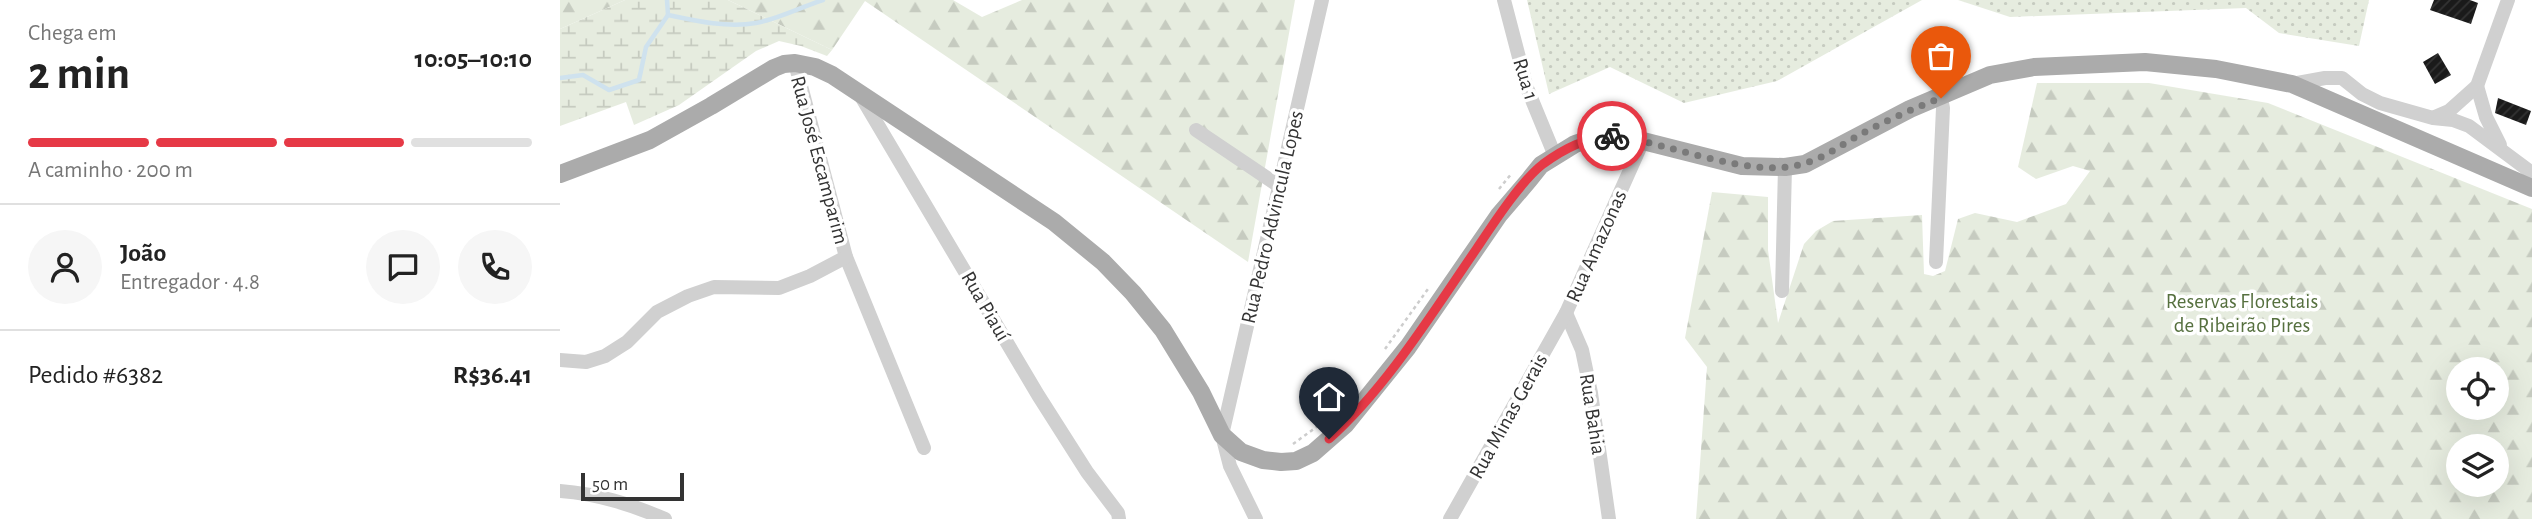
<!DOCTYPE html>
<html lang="pt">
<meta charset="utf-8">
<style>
:root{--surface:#fff;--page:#f6f6f6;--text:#222;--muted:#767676;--line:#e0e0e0;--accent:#e63946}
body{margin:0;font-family:"Alegreya Sans",sans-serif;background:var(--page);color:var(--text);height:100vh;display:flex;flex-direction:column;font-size:26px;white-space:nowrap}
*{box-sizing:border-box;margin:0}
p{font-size:23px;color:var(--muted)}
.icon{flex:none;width:38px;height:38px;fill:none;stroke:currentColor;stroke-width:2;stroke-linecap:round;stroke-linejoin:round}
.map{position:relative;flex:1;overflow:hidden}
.drawer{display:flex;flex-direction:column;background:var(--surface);width:560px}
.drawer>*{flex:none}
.buttons{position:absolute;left:1886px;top:357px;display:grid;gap:14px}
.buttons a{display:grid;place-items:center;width:63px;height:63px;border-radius:50%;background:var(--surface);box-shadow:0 7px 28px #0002;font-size:35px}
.scale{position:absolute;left:21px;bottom:18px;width:103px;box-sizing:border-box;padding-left:7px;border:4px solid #333;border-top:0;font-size:19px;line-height:24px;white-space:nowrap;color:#333;-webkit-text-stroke:5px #fff;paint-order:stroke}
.pin{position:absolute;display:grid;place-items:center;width:60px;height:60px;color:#fff;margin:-72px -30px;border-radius:50% 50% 50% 0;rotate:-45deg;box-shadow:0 0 7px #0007}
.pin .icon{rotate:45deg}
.courier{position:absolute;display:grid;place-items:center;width:70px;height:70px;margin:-35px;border:5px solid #e63946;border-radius:50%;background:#fff;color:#222;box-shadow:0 2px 9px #0007}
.summary em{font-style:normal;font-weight:700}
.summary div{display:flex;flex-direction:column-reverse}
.summary{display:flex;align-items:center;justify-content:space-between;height:119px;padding:0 28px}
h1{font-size:46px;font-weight:700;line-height:52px}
.bar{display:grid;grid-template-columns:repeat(4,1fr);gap:10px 7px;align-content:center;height:84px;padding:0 28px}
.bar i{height:9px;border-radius:5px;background:var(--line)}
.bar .current{background:var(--accent)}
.bar p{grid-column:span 4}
.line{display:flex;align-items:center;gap:18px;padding:0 28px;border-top:2px solid var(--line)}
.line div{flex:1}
.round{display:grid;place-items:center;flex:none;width:74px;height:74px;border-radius:37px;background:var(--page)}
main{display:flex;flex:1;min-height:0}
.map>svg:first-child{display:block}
.grass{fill:url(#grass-dots)}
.forest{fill:url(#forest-firs);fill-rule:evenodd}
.wetland{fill:url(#wetland-marsh)}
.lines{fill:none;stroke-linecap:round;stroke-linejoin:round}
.stream{stroke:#cfe2ee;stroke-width:4.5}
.building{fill:url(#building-hatch)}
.path{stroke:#cdcdcd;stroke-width:2.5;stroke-dasharray:3.5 3.5;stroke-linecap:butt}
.minor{stroke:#d0d0d0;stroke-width:14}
.major{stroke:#ababab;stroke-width:18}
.done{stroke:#7a7a7a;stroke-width:7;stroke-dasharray:0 12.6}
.route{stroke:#e63946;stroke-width:9}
.labels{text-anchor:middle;stroke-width:7;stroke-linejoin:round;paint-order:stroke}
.street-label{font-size:21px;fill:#333;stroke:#fff}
.park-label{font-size:21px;fill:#56703f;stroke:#fff}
</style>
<main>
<section class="drawer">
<div class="summary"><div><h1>2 min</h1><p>Chega em</p></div><em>10:05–10:10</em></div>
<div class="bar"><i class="current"></i><i class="current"></i><i class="current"></i><i></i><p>A caminho · 200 m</p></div>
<div class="line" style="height:126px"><a class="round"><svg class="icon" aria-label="person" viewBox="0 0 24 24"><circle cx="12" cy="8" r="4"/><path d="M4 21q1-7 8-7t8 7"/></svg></a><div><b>João</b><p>Entregador · 4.8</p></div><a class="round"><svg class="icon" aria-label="chat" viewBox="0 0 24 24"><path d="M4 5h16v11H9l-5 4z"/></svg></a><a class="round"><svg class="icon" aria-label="phone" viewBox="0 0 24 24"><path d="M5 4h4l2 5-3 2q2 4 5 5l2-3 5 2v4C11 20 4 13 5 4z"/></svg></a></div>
<div class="line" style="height:91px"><div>Pedido #6382</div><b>R$36.41</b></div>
</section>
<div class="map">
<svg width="1972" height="519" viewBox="0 0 1972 519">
<defs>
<pattern id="grass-dots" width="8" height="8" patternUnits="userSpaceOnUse" patternTransform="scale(1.75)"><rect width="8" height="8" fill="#e6ecdf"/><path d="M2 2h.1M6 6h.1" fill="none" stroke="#c6cbc0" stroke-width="1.8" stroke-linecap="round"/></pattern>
<pattern id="forest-firs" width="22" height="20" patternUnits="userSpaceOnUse" patternTransform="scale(1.75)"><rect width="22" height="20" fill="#e6ecdf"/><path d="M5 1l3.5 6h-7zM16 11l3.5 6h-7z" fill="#c6cbc0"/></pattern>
<pattern id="wetland-marsh" width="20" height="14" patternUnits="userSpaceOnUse" patternTransform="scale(1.75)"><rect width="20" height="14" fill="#e6ecdf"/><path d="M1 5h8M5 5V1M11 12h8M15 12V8" fill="none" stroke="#c6cbc0"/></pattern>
<pattern id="building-hatch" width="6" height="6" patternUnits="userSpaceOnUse" patternTransform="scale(1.75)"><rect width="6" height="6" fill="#1a1a1a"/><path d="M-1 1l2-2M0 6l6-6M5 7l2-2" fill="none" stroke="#333"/></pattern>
</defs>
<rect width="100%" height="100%" fill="#fff"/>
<g class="grass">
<polygon points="967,0 1362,0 1217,81 1124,103 1050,67 989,94"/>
<polygon points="1398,0 1809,0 1799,46 1719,33 1686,8 1450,17"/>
</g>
<g class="forest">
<polygon points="0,0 65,0 0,29"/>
<polygon points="168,0 393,0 422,17 462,0 735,0 688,262 305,1 272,50"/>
<path d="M1477,83H1589L1708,103L1972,209V519H1136L1147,367L1125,338L1152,192L1208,197V250L1218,323L1244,244L1256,231L1273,221L1362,215L1364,274L1373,276L1385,271L1398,219L1415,213L1457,222L1506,204L1530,171L1513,166L1476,179L1458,167ZM1899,369H1937V408H1899ZM1899,446H1937V485H1899Z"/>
</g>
<polygon class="wetland" points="65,0 168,0 272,50 267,56 241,46 219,41 196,51 119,105 74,125 66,102 0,126 0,29"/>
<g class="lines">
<g class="stream">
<polyline points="107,0 108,15"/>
<path d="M0,78L23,75L49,90L79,80L86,47L108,15C136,21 167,28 196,23C218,19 241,7 263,0"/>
</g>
</g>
<g class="building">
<polygon points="1874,0 1910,0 1918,3 1911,24 1870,10"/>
<polygon points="1878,53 1891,75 1875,84 1863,62"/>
<polygon points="1938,98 1971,111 1966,125 1935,113"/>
</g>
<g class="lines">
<g class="path">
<polyline points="939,189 952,173"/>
<polyline points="825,349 868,289"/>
<polyline points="733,444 762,423"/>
</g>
<g class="minor">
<polyline points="944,0 967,88 995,156"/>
<polyline points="235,63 286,257 364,448"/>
<polyline points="1732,84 1765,78 1782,78 1802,94 1820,103 1873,118 1893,120 1909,126 1972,173"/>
<polyline points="1917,86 1926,117 1940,145"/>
<polyline points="299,93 478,395 527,472 558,513 559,519"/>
<polyline points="1875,117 1889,111 1917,86 1948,0"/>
<polyline points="636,130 719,186"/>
<polyline points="1376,262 1383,108 1381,98"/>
<polyline points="1222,291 1225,167"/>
<polyline points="1006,313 1022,350 1031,393 1049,519"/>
<polyline points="0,360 26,362 45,356 67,342 97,312 128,296 154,287 219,288 250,276 286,257"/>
<path d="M0,491C38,494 70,504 105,519"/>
<polyline points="696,519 670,466 662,435 762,0"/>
<polyline points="890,519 1006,313 1083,141"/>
</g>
<polyline class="major" points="0,174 90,140 151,106 214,68 224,64 235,63 255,67 272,75 494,222 543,262 573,293 603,330 641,392 662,435 681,452 703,460 721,462 736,461 753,453 785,425 848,347 939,215 969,180 981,165 1015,144 1033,138 1053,136 1083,141 1182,166 1225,167 1245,164 1350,109 1430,75 1474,67 1585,62 1656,69 1732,84 1972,188"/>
</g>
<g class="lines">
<path class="done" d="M1052,136C1109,142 1192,181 1246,163C1266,157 1284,143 1303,133C1328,120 1354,108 1381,98"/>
<path class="route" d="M769,439C827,387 873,312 917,248C933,224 961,181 983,164C1005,148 1025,138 1052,136"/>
</g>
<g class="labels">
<g class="street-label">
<text transform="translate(966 79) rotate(73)" y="7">Rua 1</text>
<text transform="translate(260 160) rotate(75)" y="7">Rua José Escamparim</text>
<text transform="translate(712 217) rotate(-77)" y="7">Rua Pedro Advincula Lopes</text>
<text transform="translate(1036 246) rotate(-66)" y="7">Rua Amazonas</text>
<text transform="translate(426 306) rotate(60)" y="7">Rua Piauí</text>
<text transform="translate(1033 414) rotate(81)" y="7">Rua Bahia</text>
<text transform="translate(948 416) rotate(-61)" y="7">Rua Minas Gerais</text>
</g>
<g class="park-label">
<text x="1682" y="308">Reservas Florestais<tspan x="1682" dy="24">de Ribeirão Pires</tspan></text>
</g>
</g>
</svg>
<div class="buttons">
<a><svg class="icon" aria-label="locate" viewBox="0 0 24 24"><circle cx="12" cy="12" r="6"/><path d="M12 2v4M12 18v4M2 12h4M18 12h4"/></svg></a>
<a><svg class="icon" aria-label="layers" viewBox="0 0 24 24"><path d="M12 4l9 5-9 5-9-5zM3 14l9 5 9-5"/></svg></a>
</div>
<div class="scale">50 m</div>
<div class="pin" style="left:1381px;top:98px;background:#ea580c"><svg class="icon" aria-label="bag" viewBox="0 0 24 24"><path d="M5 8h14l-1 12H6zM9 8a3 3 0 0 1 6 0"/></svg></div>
<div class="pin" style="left:769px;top:439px;background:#1f2937"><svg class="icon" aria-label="home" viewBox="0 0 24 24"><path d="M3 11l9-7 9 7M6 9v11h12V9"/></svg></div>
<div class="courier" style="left:1052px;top:136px"><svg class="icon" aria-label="bike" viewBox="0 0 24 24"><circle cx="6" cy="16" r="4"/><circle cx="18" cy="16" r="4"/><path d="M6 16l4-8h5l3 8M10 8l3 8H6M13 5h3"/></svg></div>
</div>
</main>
